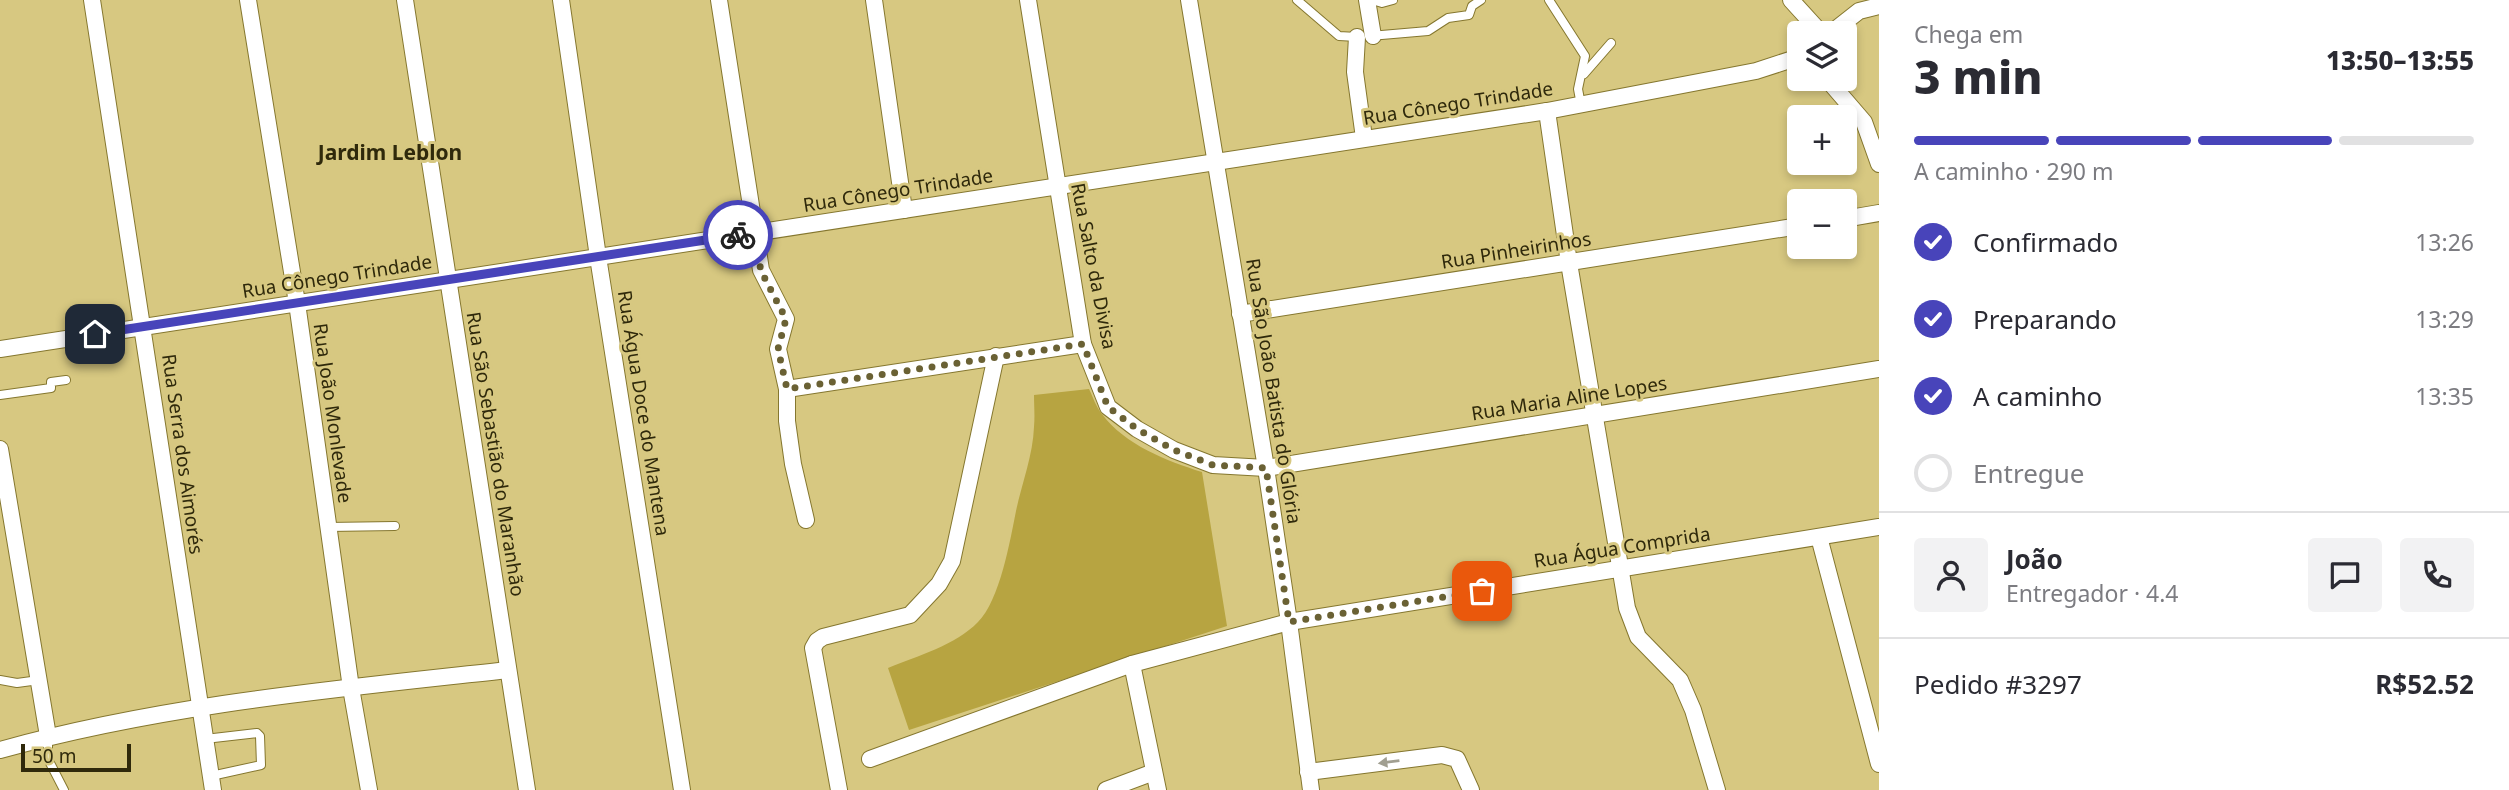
<!DOCTYPE html>
<html lang="pt">
<meta charset="utf-8">
<style>
:root{--surface:#fff;--page:#f2f2f3;--text:#2b2b33;--muted:#7c7c81;--line:#e1e1e2;--accent:#4844ba}
body{margin:0;font-family:"Noto Sans",sans-serif;background:var(--page);color:var(--text);height:100vh;display:flex;flex-direction:column;font-size:26px;white-space:nowrap}
*{box-sizing:border-box;margin:0}
p{font-size:23px;color:var(--muted)}
.icon{flex:none;width:38px;height:38px;fill:none;stroke:currentColor;stroke-width:2;stroke-linecap:round;stroke-linejoin:round}
.map{position:relative;flex:1;overflow:hidden}
.sheet{display:flex;flex-direction:column;background:var(--surface);width:630px}
.sheet>*{flex:none}
.controls{position:absolute;left:1787px;top:21px;display:grid;gap:14px}
.controls a{display:grid;place-items:center;width:70px;height:70px;border-radius:7px;background:var(--surface);box-shadow:0 4px 10px #0003;font-size:35px}
.scale{position:absolute;left:21px;bottom:18px;width:110px;box-sizing:border-box;padding-left:7px;border:4px solid #2f290b;border-top:0;font-size:19px;line-height:24px;white-space:nowrap;color:#2f290b;-webkit-text-stroke:5px #d7c881;paint-order:stroke}
.pin{position:absolute;display:grid;place-items:center;width:60px;height:60px;color:#fff;margin:-30px;border-radius:14px;box-shadow:0 4px 10px #0006}
.courier{position:absolute;display:grid;place-items:center;width:70px;height:70px;margin:-35px;border:5px solid #4844ba;border-radius:50%;background:#fff;color:#222;box-shadow:0 2px 9px #0007}
.overview em{font-style:normal;font-weight:800}
.overview div{display:flex;flex-direction:column-reverse}
.overview{display:flex;align-items:center;justify-content:space-between;height:119px;padding:0 35px}
h1{font-size:46px;font-weight:800;line-height:52px}
.bar{display:grid;grid-template-columns:repeat(4,1fr);gap:10px 7px;align-content:center;height:84px;padding:0 35px}
.bar i{height:9px;border-radius:5px;background:var(--line)}
.bar .current{background:var(--accent)}
.bar p{grid-column:span 4}
.line{display:flex;align-items:center;gap:18px;padding:0 35px;border-top:2px solid var(--line)}
.line div{flex:1}
.round{display:grid;place-items:center;flex:none;width:74px;height:74px;border-radius:7px;background:var(--page)}
ol{padding:0 35px;list-style:none}
li{display:flex;align-items:center;gap:21px;height:77px}
li p{margin-inline-start:auto}
li .icon{padding:7px;border-radius:50%;background:var(--accent);color:#fff;stroke-width:4}
li:last-child{color:var(--muted)}
li i{width:38px;height:38px;border:4px solid var(--line);border-radius:50%}
main{display:flex;flex:1;min-height:0}
.map>svg:first-child{display:block}
.green{fill:#b7a441}
.lines{fill:none;stroke-linecap:round;stroke-linejoin:round}
.service-casing{stroke:#85772f;stroke-width:10}
.minor-casing{stroke:#85772f;stroke-width:18}
.service{stroke:#fff;stroke-width:8}
.minor{stroke:#fff;stroke-width:16}
.oneway{fill:#a19f91}
.done{stroke:#6a6134;stroke-width:7;stroke-dasharray:0 12.6}
.route{stroke:#4844ba;stroke-width:9}
.labels{text-anchor:middle;stroke-width:6;stroke-linejoin:round;paint-order:stroke}
.street-label{font-size:19px;fill:#2f290b;stroke:#d7c881}
.neighbourhood-label{font-size:21px;font-weight:bold;fill:#2f290b;stroke:#d7c881}
</style>
<main>
<div class="map">
<svg width="1879" height="790" viewBox="0 0 1879 790">
<rect width="100%" height="100%" fill="#d7c881"/>
<path class="green" d="M1089,389C1093,397 1096,407 1102,414C1125,445 1167,461 1202,472L1227,626L909,730L888,668C917,656 956,645 978,622C1000,600 1010,541 1016,511C1022,483 1033,455 1034,427C1035,416 1034,405 1034,395Z"/>
<g class="lines">
<g class="service-casing">
<g id="service">
<polyline points="1297,0 1339,36 1357,37"/>
<polyline points="1372,0 1382,3 1393,0"/>
<polyline points="1549,0 1585,56 1578,89 1581,105"/>
<polyline points="1370,36 1428,31 1448,18 1469,15 1472,6 1481,0"/>
<polyline points="1584,74 1611,43"/>
<polyline points="0,395 51,388 51,382 66,380"/>
<polyline points="328,527 395,526"/>
<polyline points="0,680 17,683 39,680"/>
<polyline points="48,736 48,759 64,790"/>
<polyline points="205,739 257,733 260,736 261,765 211,776"/>
</g>
</g>
<g class="minor-casing">
<g id="minor">
<polyline points="92,0 213,790"/>
<polyline points="248,0 297,303 351,688 369,790"/>
<polyline points="405,0 527,790"/>
<polyline points="561,0 598,257 682,790"/>
<polyline points="719,0 761,270 786,319 778,349 787,389 787,421 793,464 806,520"/>
<polyline points="874,0 904,210"/>
<polyline points="1028,0 1083,344 1108,407 1137,429 1174,450 1213,465 1266,468 1879,369"/>
<polyline points="1189,0 1266,468 1289,622 1311,790"/>
<polyline points="1367,0 1373,36"/>
<polyline points="1791,0 1821,33"/>
<polyline points="1831,33 1859,11 1879,6"/>
<polyline points="1357,37 1355,72 1364,138"/>
<polyline points="1827,79 1864,122 1879,164"/>
<polyline points="1547,111 1569,263 1627,608 1638,637 1680,680 1693,710 1717,790"/>
<polyline points="1844,219 1879,213"/>
<polyline points="1240,314 1799,226"/>
<polyline points="0,349 1547,111 1756,71 1799,57"/>
<polyline points="787,389 1083,344"/>
<polyline points="0,449 48,736"/>
<polyline points="1819,537 1879,764"/>
<polyline points="1132,664 1158,790"/>
<path d="M0,750C166,704 337,689 508,670"/>
<polyline points="870,759 1132,664 1289,622 1879,527"/>
<polyline points="1308,772 1442,755 1457,759 1471,790"/>
<polyline points="839,790 813,648 817,641 823,637 910,615 939,584 952,561 996,356"/>
<polyline points="1106,790 1154,772"/>
</g>
</g>
<use href="#service" class="service"/>
<use href="#minor" class="minor"/>
</g>
<defs><path id="oneway-solid" d="M-6-.8H1V-3.2L6.5 0L1 3.2V.8H-6Z" transform="scale(1.75)"/></defs>
<use class="oneway" href="#oneway-solid" transform="translate(1389 762) rotate(173)"/>
<g class="lines">
<polyline class="done" points="738,235 754,233 761,271 786,319 778,349 787,389 1083,344 1108,407 1137,429 1174,450 1213,465 1266,468 1289,622 1482,591"/>
<polyline class="route" points="95,334 738,235"/>
</g>
<g class="labels">
<g class="street-label">
<text transform="translate(1458 103) rotate(-9)" y="7">Rua Cônego Trindade</text>
<text transform="translate(898 190) rotate(-9)" y="7">Rua Cônego Trindade</text>
<text transform="translate(1516 250) rotate(-9)" y="7">Rua Pinheirinhos</text>
<text transform="translate(1094 266) rotate(79)" y="7">Rua Salto da Divisa</text>
<text transform="translate(337 276) rotate(-9)" y="7">Rua Cônego Trindade</text>
<text transform="translate(1274 391) rotate(81)" y="7">Rua São João Batista do Glória</text>
<text transform="translate(1569 398) rotate(-9)" y="7">Rua Maria Aline Lopes</text>
<text transform="translate(333 413) rotate(82)" y="7">Rua João Monlevade</text>
<text transform="translate(644 413) rotate(81)" y="7">Rua Água Doce do Mantena</text>
<text transform="translate(183 454) rotate(82)" y="7">Rua Serra dos Aimorés</text>
<text transform="translate(496 454) rotate(81)" y="7">Rua São Sebastião do Maranhão</text>
<text transform="translate(1622 547) rotate(-9)" y="7">Rua Água Comprida</text>
</g>
<g class="neighbourhood-label">
<text x="390" y="160">Jardim Leblon</text>
</g>
</g>
</svg>
<div class="controls">
<a><svg class="icon" aria-label="layers" viewBox="0 0 24 24"><path d="M12 4l9 5-9 5-9-5zM3 14l9 5 9-5"/></svg></a>
<a>+</a>
<a>−</a>
</div>
<div class="scale">50 m</div>
<div class="pin" style="left:1482px;top:591px;background:#ea580c"><svg class="icon" aria-label="bag" viewBox="0 0 24 24"><path d="M5 8h14l-1 12H6zM9 8a3 3 0 0 1 6 0"/></svg></div>
<div class="pin" style="left:95px;top:334px;background:#1f2937"><svg class="icon" aria-label="home" viewBox="0 0 24 24"><path d="M3 11l9-7 9 7M6 9v11h12V9"/></svg></div>
<div class="courier" style="left:738px;top:235px"><svg class="icon" aria-label="bike" viewBox="0 0 24 24"><circle cx="6" cy="16" r="4"/><circle cx="18" cy="16" r="4"/><path d="M6 16l4-8h5l3 8M10 8l3 8H6M13 5h3"/></svg></div>
</div>
<section class="sheet">
<div class="overview"><div><h1>3 min</h1><p>Chega em</p></div><em>13:50–13:55</em></div>
<div class="bar"><i class="current"></i><i class="current"></i><i class="current"></i><i></i><p>A caminho · 290 m</p></div>
<ol>
<li><svg class="icon" aria-label="check" viewBox="0 0 24 24"><path d="M5 12l5 5 9-10"/></svg>Confirmado<p>13:26</p></li>
<li><svg class="icon" aria-label="check" viewBox="0 0 24 24"><path d="M5 12l5 5 9-10"/></svg>Preparando<p>13:29</p></li>
<li><svg class="icon" aria-label="check" viewBox="0 0 24 24"><path d="M5 12l5 5 9-10"/></svg>A caminho<p>13:35</p></li>
<li><i></i>Entregue</li>
</ol>
<div class="line" style="height:126px"><a class="round"><svg class="icon" aria-label="person" viewBox="0 0 24 24"><circle cx="12" cy="8" r="4"/><path d="M4 21q1-7 8-7t8 7"/></svg></a><div><b>João</b><p>Entregador · 4.4</p></div><a class="round"><svg class="icon" aria-label="chat" viewBox="0 0 24 24"><path d="M4 5h16v11H9l-5 4z"/></svg></a><a class="round"><svg class="icon" aria-label="phone" viewBox="0 0 24 24"><path d="M5 4h4l2 5-3 2q2 4 5 5l2-3 5 2v4C11 20 4 13 5 4z"/></svg></a></div>
<div class="line" style="height:91px"><div>Pedido #3297</div><b>R$52.52</b></div>
</section>
</main>
